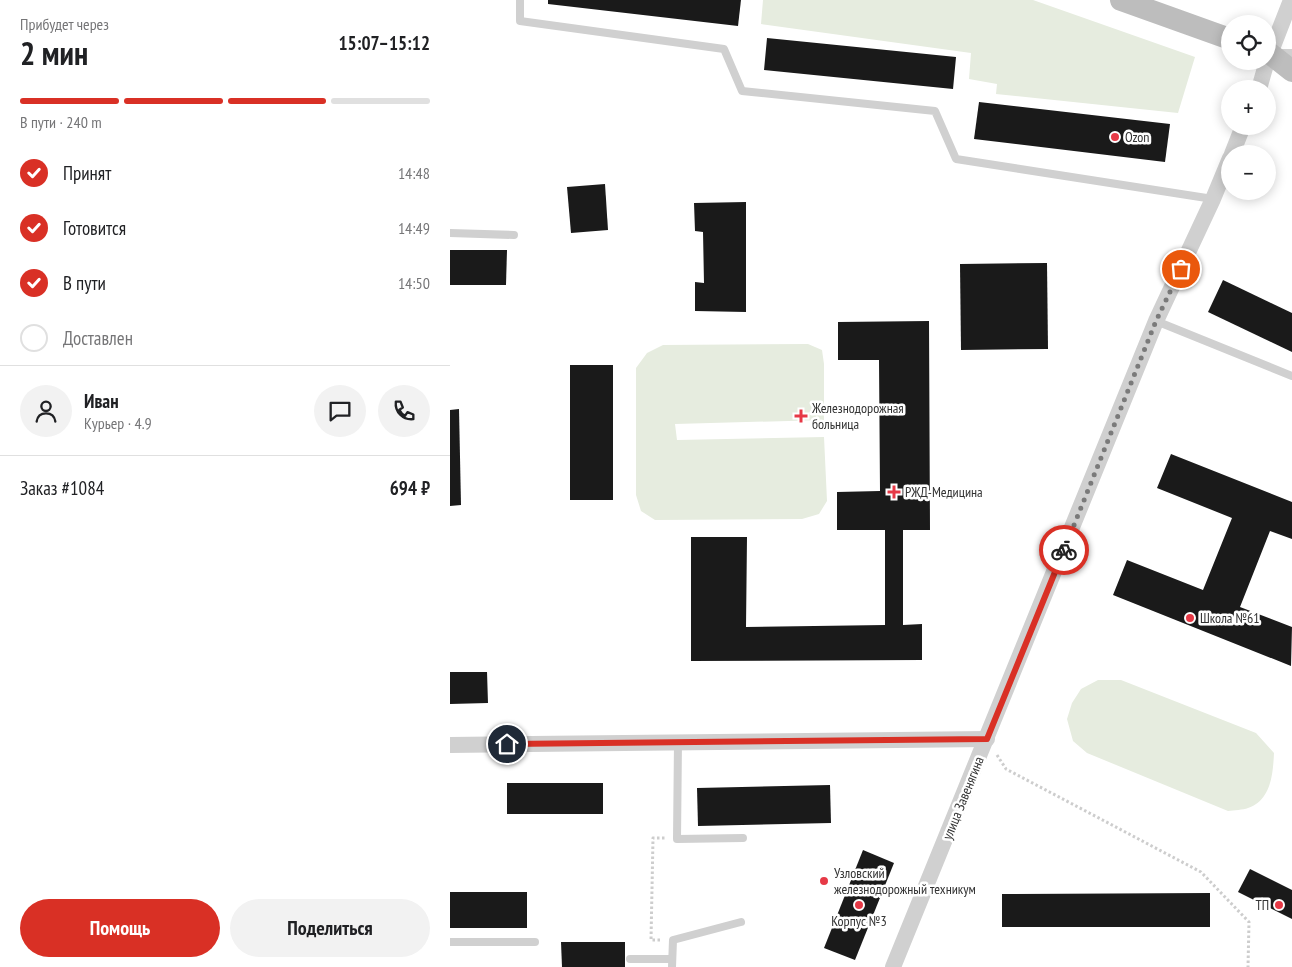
<!DOCTYPE html>
<html lang="ru">
<meta charset="utf-8">
<style>
:root{--surface:#fff;--page:#f2f2f2;--text:#202124;--muted:#757577;--line:#e0e0e0;--accent:#d93025}
body{margin:0;font-family:"PT Sans Narrow",sans-serif;background:var(--page);color:var(--text);height:100vh;display:flex;flex-direction:column;font-size:19px;white-space:nowrap}
*{box-sizing:border-box;margin:0}
p{font-size:16px;color:var(--muted)}
.icon{flex:none;width:28px;height:28px;fill:none;stroke:currentColor;stroke-width:2;stroke-linecap:round;stroke-linejoin:round}
.map{position:relative;flex:1;overflow:hidden}
.details{display:flex;flex-direction:column;background:var(--surface);width:450px}
.details>*{flex:none}
.tools{position:absolute;left:771px;top:15px;display:grid;gap:10px}
.tools a{display:grid;place-items:center;width:55px;height:55px;border-radius:50%;background:var(--surface);box-shadow:0 2px 12px #0003;font-size:25px}
.pin{position:absolute;display:grid;place-items:center;width:42px;height:42px;color:#fff;margin:-21px;border:2px solid #fff;border-radius:50%;box-shadow:0 1px 5px #0007}
.courier{position:absolute;display:grid;place-items:center;width:50px;height:50px;margin:-25px;border:4px solid #d93025;border-radius:50%;background:#fff;color:#222;box-shadow:0 1px 6px #0007}
.headline em{font-style:normal;font-weight:700}
.headline div{display:flex;flex-direction:column-reverse}
.headline{display:flex;align-items:center;justify-content:space-between;height:85px;padding:0 20px}
h1{font-size:32px;font-weight:700;line-height:38px}
.bar{display:grid;grid-template-columns:repeat(4,1fr);gap:8px 5px;align-content:center;height:60px;padding:0 20px}
.bar i{height:6px;border-radius:4px;background:var(--line)}
.bar .active{background:var(--accent)}
.bar p{grid-column:span 4}
.line{display:flex;align-items:center;gap:12px;padding:0 20px;border-top:1px solid var(--line)}
.line div{flex:1}
.round{display:grid;place-items:center;flex:none;width:52px;height:52px;border-radius:26px;background:var(--page)}
ol{padding:0 20px;list-style:none}
li{display:flex;align-items:center;gap:15px;height:55px}
li p{margin-inline-start:auto}
li .icon{padding:5px;border-radius:50%;background:var(--accent);color:#fff;stroke-width:4}
li:last-child{color:var(--muted)}
li i{width:28px;height:28px;border:2px solid var(--line);border-radius:50%}
.action{display:flex;gap:10px;margin-top:auto;padding:10px 20px}
.action a{flex:1;height:58px;border-radius:30px;background:var(--accent);color:#fff;font-size:20px;font-weight:700;line-height:58px;text-align:center}
.action a+a{background:var(--page);color:var(--text)}
main{display:flex;flex:1;min-height:0}
.map>svg:first-child{display:block}
.green{fill:#e6ecdf}
.building{fill:#1a1a1a}
.lines{fill:none;stroke-linecap:round;stroke-linejoin:round}
.path{stroke:#cdcdcd;stroke-width:3;stroke-dasharray:2.5 2.5;stroke-linecap:butt}
.service{stroke:#d0d0d0;stroke-width:8}
.minor{stroke:#d0d0d0;stroke-width:16}
.secondary{stroke:#bdbdbd;stroke-width:22}
.done{stroke:#7a7a7a;stroke-width:5;stroke-dasharray:0 9}
.route{stroke:#d93025;stroke-width:6}
.poi-dot{fill:#e63946;stroke:#fff;stroke-width:2}
.labels{text-anchor:middle;stroke-width:5;stroke-linejoin:round;paint-order:stroke}
.poi-label{font-size:14px;fill:#333;stroke:#fff;text-anchor:start}
.street-label{font-size:14px;fill:#333;stroke:#fff}
</style>
<main>
<section class="details">
<div class="headline"><div><h1>2 мин</h1><p>Прибудет через</p></div><em>15:07–15:12</em></div>
<div class="bar"><i class="active"></i><i class="active"></i><i class="active"></i><i></i><p>В пути · 240 m</p></div>
<ol>
<li><svg class="icon" aria-label="check" viewBox="0 0 24 24"><path d="M5 12l5 5 9-10"/></svg>Принят<p>14:48</p></li>
<li><svg class="icon" aria-label="check" viewBox="0 0 24 24"><path d="M5 12l5 5 9-10"/></svg>Готовится<p>14:49</p></li>
<li><svg class="icon" aria-label="check" viewBox="0 0 24 24"><path d="M5 12l5 5 9-10"/></svg>В пути<p>14:50</p></li>
<li><i></i>Доставлен</li>
</ol>
<div class="line" style="height:90px"><a class="round"><svg class="icon" aria-label="person" viewBox="0 0 24 24"><circle cx="12" cy="8" r="4"/><path d="M4 21q1-7 8-7t8 7"/></svg></a><div><b>Иван</b><p>Курьер · 4.9</p></div><a class="round"><svg class="icon" aria-label="chat" viewBox="0 0 24 24"><path d="M4 5h16v11H9l-5 4z"/></svg></a><a class="round"><svg class="icon" aria-label="phone" viewBox="0 0 24 24"><path d="M5 4h4l2 5-3 2q2 4 5 5l2-3 5 2v4C11 20 4 13 5 4z"/></svg></a></div>
<div class="line" style="height:65px"><div>Заказ #1084</div><b>694 ₽</b></div>
<div class="action"><a>Помощь</a><a>Поделиться</a></div>
</section>
<div class="map">
<svg width="842" height="967" viewBox="0 0 842 967">
<rect width="100%" height="100%" fill="#fff"/>
<g class="green">
<polygon points="313,0 583,0 745,57 728,113 546,94 547,84 519,79 521,53 311,24"/>
<polygon points="358,344 372,350 374,364 374,420 225,424 227,440 374,437 377,501 369,514 352,519 205,520 191,511 186,495 186,368 197,353 213,345"/>
<path d="M648,680H671L806,733L824,753C823,774 821,800 798,808C793,810 784,810 778,811L637,753L623,741L617,719L622,703L631,689Z"/>
</g>
<g class="building">
<polygon points="98,0 291,0 288,26 98,4"/>
<polygon points="317,38 506,57 503,89 314,70"/>
<polygon points="529,102 720,124 715,162 524,139"/>
<polygon points="155,184 158,230 121,233 117,187"/>
<polygon points="296,202 296,312 245,311 245,282 254,283 253,232 245,231 244,203"/>
<polygon points="0,250 57,250 56,285 0,285"/>
<polygon points="597,263 598,349 511,350 510,264"/>
<polygon points="773,280 842,313 842,352 758,312"/>
<polygon points="479,321 480,530 453,530 453,625 472,624 472,660 241,661 241,537 297,537 296,627 435,625 435,530 387,530 387,492 430,491 429,360 388,360 388,322"/>
<rect x="120" y="365" width="43" height="135"/>
<polygon points="9,409 11,505 0,506 0,410"/>
<polygon points="721,454 842,502 842,539 820,531 790,607 842,627 841,666 663,595 677,560 753,590 782,518 707,488"/>
<polygon points="0,672 37,672 38,703 0,704"/>
<rect x="57" y="783" width="96" height="31"/>
<polygon points="380,785 381,823 248,826 247,788"/>
<polygon points="413,850 444,863 405,960 374,948"/>
<polygon points="800,869 842,890 842,919 788,892"/>
<rect x="0" y="892" width="77" height="36"/>
<polygon points="760,893 760,927 552,927 552,894"/>
<polygon points="111,942 175,942 175,967 112,967"/>
</g>
<g class="lines">
<g class="path">
<polyline points="547,755 556,769 751,872 799,922 798,967"/>
<polyline points="210,940 201,940 203,838 216,838"/>
</g>
<g class="service">
<polyline points="70,0 70,21 274,49 292,91 485,111 506,159 763,199"/>
<polyline points="829,53 842,53"/>
<polyline points="0,233 64,235"/>
<polyline points="706,321 842,376"/>
<polyline points="228,742 227,839 293,838"/>
<polyline points="0,942 85,942"/>
<polyline points="180,959 222,959"/>
<polyline points="222,967 223,940 291,922"/>
</g>
<g class="minor">
<polyline points="818,59 841,0"/>
<polyline points="809,89 817,61"/>
<polyline points="782,154 793,126"/>
<polyline points="0,745 537,739"/>
<polyline points="443,967 706,321 763,199 780,158"/>
</g>
<g class="secondary">
<polyline points="671,0 780,39"/>
<polyline points="818,52 842,71"/>
</g>
</g>
<g class="lines">
<polyline class="done" points="614,550 706,321 731,269"/>
<polyline class="route" points="57,744 537,739 614,550"/>
</g>
<g class="poi-dot">
<circle cx="665" cy="137" r="5"/>
<path d="M348.5 408.5h5v5h5v5h-5v5h-5v-5h-5v-5h5z"/>
<path d="M441.5 484.5h5v5h5v5h-5v5h-5v-5h-5v-5h5z"/>
<circle cx="740" cy="618" r="5"/>
<circle cx="374" cy="881" r="5"/>
<circle cx="409" cy="905" r="5"/>
<circle cx="829" cy="905" r="5"/>
</g>
<g class="labels">
<g class="poi-label">
<text x="675" y="142">Ozon</text>
<text x="362" y="413">Железнодорожная<tspan x="362" dy="16">больница</tspan></text>
<text x="455" y="497">РЖД-Медицина</text>
<text x="750" y="623">Школа №61</text>
<text x="384" y="878">Узловский<tspan x="384" dy="16">железнодорожный техникум</tspan></text>
<text x="819" y="910" text-anchor="end">ТП</text>
<text x="409" y="926" text-anchor="middle">Корпус №3</text>
</g>
<g class="street-label">
<text transform="translate(513 798) rotate(-68)" y="5">улица Завенягина</text>
</g>
</g>
</svg>
<div class="tools">
<a><svg class="icon" aria-label="locate" viewBox="0 0 24 24"><circle cx="12" cy="12" r="6"/><path d="M12 2v4M12 18v4M2 12h4M18 12h4"/></svg></a>
<a>+</a>
<a>−</a>
</div>
<div class="pin" style="left:731px;top:269px;background:#ea580c"><svg class="icon" aria-label="bag" viewBox="0 0 24 24"><path d="M5 8h14l-1 12H6zM9 8a3 3 0 0 1 6 0"/></svg></div>
<div class="pin" style="left:57px;top:744px;background:#1f2937"><svg class="icon" aria-label="home" viewBox="0 0 24 24"><path d="M3 11l9-7 9 7M6 9v11h12V9"/></svg></div>
<div class="courier" style="left:614px;top:550px"><svg class="icon" aria-label="bike" viewBox="0 0 24 24"><circle cx="6" cy="16" r="4"/><circle cx="18" cy="16" r="4"/><path d="M6 16l4-8h5l3 8M10 8l3 8H6M13 5h3"/></svg></div>
</div>
</main>
